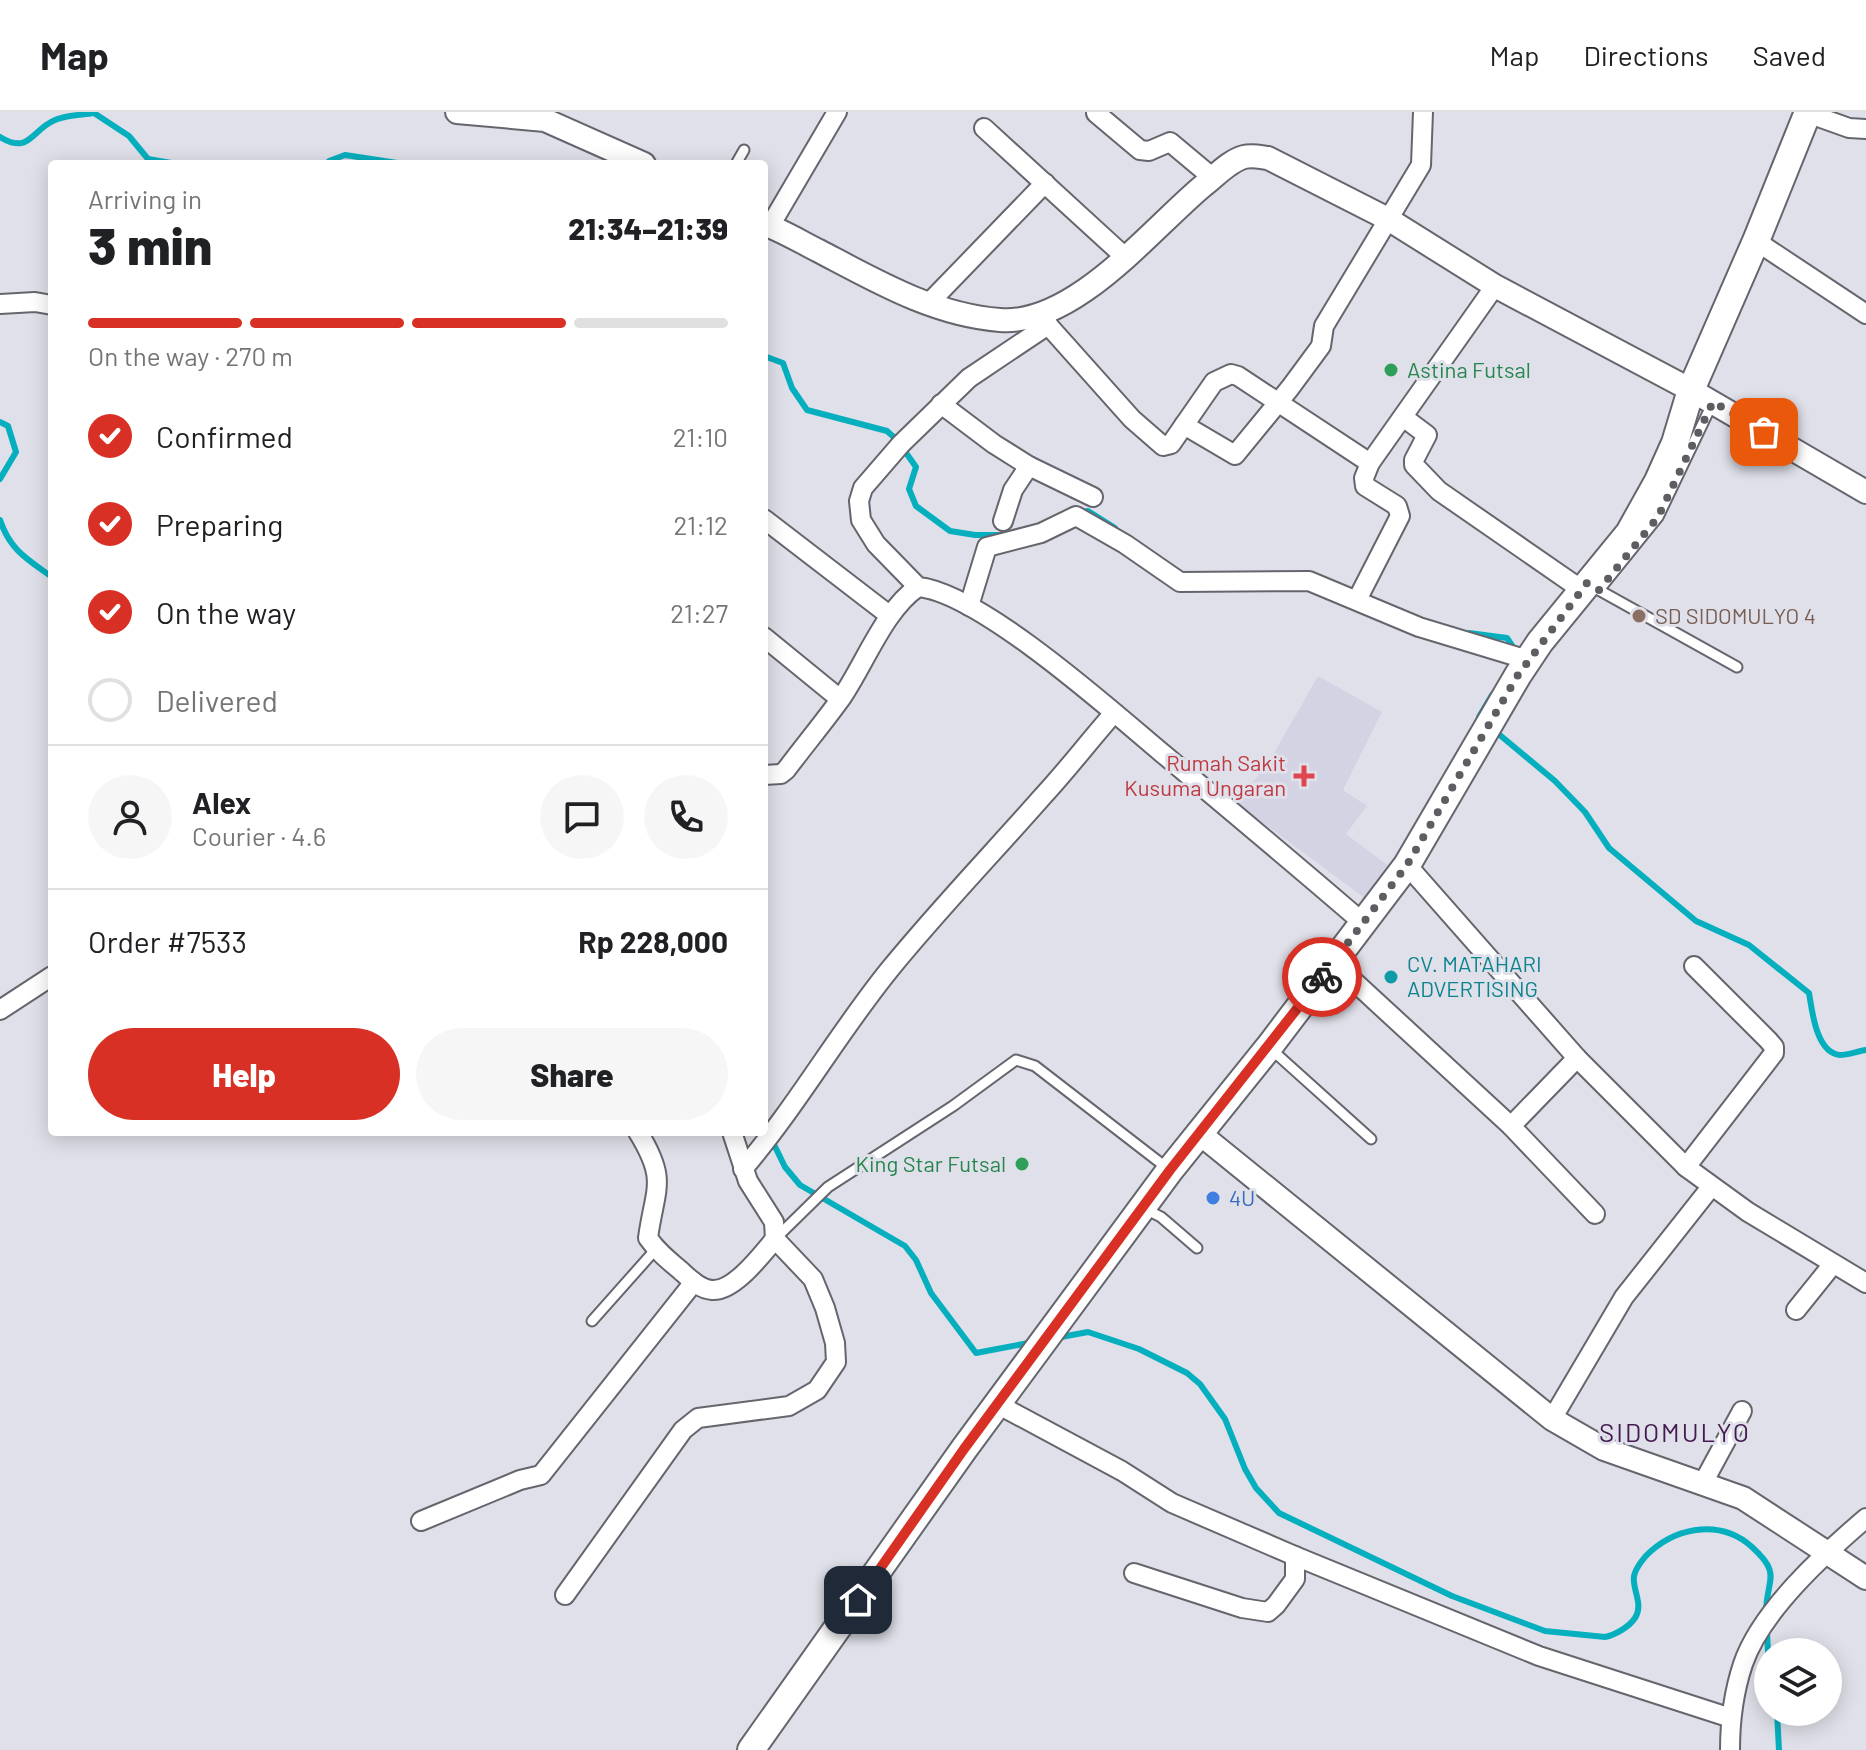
<!DOCTYPE html>
<meta charset="utf-8">
<style>
:root{--surface:#fff;--page:#f6f6f6;--text:#202124;--muted:#757577;--line:#e0e0e0;--accent:#d93025}
body{margin:0;font-family:Barlow,sans-serif;background:var(--page);color:var(--text);height:100vh;display:flex;flex-direction:column;font-size:30px;white-space:nowrap}
*{box-sizing:border-box;margin:0}
p{font-size:26px;color:var(--muted)}
.icon{flex:none;width:44px;height:44px;fill:none;stroke:currentColor;stroke-width:2;stroke-linecap:round;stroke-linejoin:round}
.map{position:relative;flex:1;overflow:hidden}
.details{position:absolute;left:48px;top:48px;width:720px;height:976px;display:flex;flex-direction:column;background:var(--surface);border-radius:8px;box-shadow:0 4px 20px #0003}
.details>*{flex:none}
.buttons{position:absolute;left:1754px;top:1526px;display:grid;gap:16px}
.buttons a{display:grid;place-items:center;width:88px;height:88px;border-radius:50%;background:var(--surface);box-shadow:0 4px 20px #0003;font-size:40px}
.pin{position:absolute;display:grid;place-items:center;width:68px;height:68px;color:#fff;margin:-34px;border-radius:16px;box-shadow:0 4px 12px #0006}
.courier{position:absolute;display:grid;place-items:center;width:80px;height:80px;margin:-40px;border:6px solid #d93025;border-radius:50%;background:#fff;color:#222;box-shadow:0 2px 10px #0007}
.headline em{font-style:normal;font-weight:800}
.headline div{display:flex;flex-direction:column-reverse}
.headline{display:flex;align-items:center;justify-content:space-between;height:136px;padding:0 40px}
h1{font-size:52px;font-weight:800;line-height:60px}
.bar{display:grid;grid-template-columns:repeat(4,1fr);gap:12px 8px;align-content:center;height:96px;padding:0 40px}
.bar i{height:10px;border-radius:6px;background:var(--line)}
.bar .on{background:var(--accent)}
.bar p{grid-column:span 4}
.line{display:flex;align-items:center;gap:20px;padding:0 40px;border-top:2px solid var(--line)}
.line div{flex:1}
.round{display:grid;place-items:center;flex:none;width:84px;height:84px;border-radius:42px;background:var(--page)}
ol{padding:0 40px;list-style:none}
li{display:flex;align-items:center;gap:24px;height:88px}
li p{margin-inline-start:auto}
li .icon{padding:8px;border-radius:50%;background:var(--accent);color:#fff;stroke-width:4}
li:last-child{color:var(--muted)}
li i{width:44px;height:44px;border:4px solid var(--line);border-radius:50%}
.primary-button{display:flex;gap:16px;margin-top:auto;padding:16px 40px}
.primary-button a{flex:1;height:92px;border-radius:48px;background:var(--accent);color:#fff;font-size:32px;font-weight:800;line-height:92px;text-align:center}
.primary-button a+a{background:var(--page);color:var(--text)}
header{display:flex;align-items:center;gap:48px;box-sizing:border-box;height:112px;padding:0 40px;background:var(--surface);border-bottom:2px solid var(--line)}
header strong{font-size:38px}
nav{display:flex;gap:44px;margin-inline-start:auto;font-size:28px}
.map>svg:first-child{display:block}
.built{fill:#d3d3e4}
.lines{fill:none;stroke-linecap:round;stroke-linejoin:round}
.stream{stroke:#06afbe;stroke-width:6}
.service-casing{stroke:#65656d;stroke-width:13}
.minor-casing{stroke:#65656d;stroke-width:22}
.tertiary-casing{stroke:#65656d;stroke-width:26}
.secondary-casing{stroke:#65656d;stroke-width:30}
.service{stroke:#fff;stroke-width:9}
.minor{stroke:#fff;stroke-width:18}
.tertiary{stroke:#fff;stroke-width:22}
.secondary{stroke:#fff;stroke-width:26}
.done{stroke:#5d5d62;stroke-width:8;stroke-dasharray:0 14.4}
.route{stroke:#d93025;stroke-width:10}
.leisure-dot{fill:#2e9e5b;stroke:#e0e0ea;stroke-width:3}
.education-dot{fill:#8d6e63;stroke:#e0e0ea;stroke-width:3}
.health-dot{fill:#e0444e;stroke:#e0e0ea;stroke-width:3}
.culture-dot{fill:#0f9aa8;stroke:#e0e0ea;stroke-width:3}
.shop-dot{fill:#3f7fe0;stroke:#e0e0ea;stroke-width:3}
.labels{text-anchor:middle;stroke-width:6;stroke-linejoin:round;paint-order:stroke}
.leisure-label{font-size:22px;fill:#27864d;stroke:#e0e0ea;text-anchor:start}
.education-label{font-size:22px;fill:#785e54;stroke:#e0e0ea;text-anchor:start}
.health-label{font-size:22px;fill:#be3a42;stroke:#e0e0ea;text-anchor:end}
.culture-label{font-size:22px;fill:#0d838f;stroke:#e0e0ea;text-anchor:start}
.shop-label{font-size:22px;fill:#366cbe;stroke:#e0e0ea;text-anchor:start}
.quarter-label{font-size:26px;letter-spacing:2px;fill:#431a4f;stroke:#e0e0ea}
</style>
<header>
<strong>Map</strong>
<nav><a>Map</a><a>Directions</a><a>Saved</a></nav>
</header>
<div class="map">
<svg width="1866" height="1638" viewBox="0 0 1866 1638">
<rect width="100%" height="100%" fill="#e0e0ea"/>
<polygon class="built" points="1318,564 1382,600 1343,678 1367,694 1346,722 1390,755 1366,787 1236,691 1269,650"/>
<g class="lines">
<g class="stream">
<path d="M0,25C30,43 31,18 55,8C66,3 82,3 94,1L129,24L148,47L177,52"/>
<polyline points="328,52 329,49 345,43 404,52"/>
<polyline points="764,244 783,251 792,276 807,298 887,319 897,328 916,355 909,377 916,394 950,419 975,423 1004,423"/>
<polyline points="0,310 8,314 16,340 0,367"/>
<polyline points="1079,401 1088,399 1115,416"/>
<path d="M0,408C10,438 27,447 52,465"/>
<polyline points="1469,521 1507,526 1515,538"/>
<polyline points="1483,609 1479,605 1492,583"/>
<path d="M1495,619L1555,669L1585,700L1609,736L1696,809L1749,833L1809,881C1812,898 1816,941 1840,943C1848,943 1858,939 1866,938"/>
<polyline points="764,1012 785,1055 800,1073 905,1134 916,1148 931,1181 976,1241 1034,1230"/>
<path d="M1056,1226L1088,1220L1139,1237L1187,1261L1200,1272L1225,1307L1245,1357L1256,1376L1279,1401L1452,1484L1545,1519L1605,1525C1615,1523 1629,1515 1635,1506C1644,1492 1632,1478 1634,1464C1636,1455 1645,1444 1651,1439C1680,1414 1722,1408 1752,1435C1783,1463 1766,1467 1766,1501"/>
<polyline points="1767,1520 1768,1540"/>
<polyline points="1777,1600 1779,1638"/>
</g>
<g class="service-casing">
<g id="service">
<polyline points="736,52 744,38"/>
<polyline points="1597,477 1737,555"/>
<polyline points="1599,478 1658,405 1713,290"/>
<polyline points="1271,937 1371,1027"/>
<polyline points="1145,1097 1161,1105 1197,1136"/>
<polyline points="775,1127 828,1075 953,994 1016,948 1035,954 1167,1056"/>
<polyline points="592,1209 656,1137"/>
</g>
</g>
<g class="minor-casing">
<g id="minor">
<polyline points="1096,1 1140,38 1149,39 1170,30 1213,66"/>
<polyline points="1807,1 1849,16 1866,17"/>
<polyline points="984,16 1125,145"/>
<polyline points="770,114 837,0"/>
<polyline points="1756,129 1866,202"/>
<polyline points="0,192 35,190 52,193"/>
<polyline points="928,192 1045,71"/>
<path d="M1045,201L1048,213L969,266L901,332L863,376L859,389L861,408L876,432L918,475C979,480 1112,599 1162,641C1229,697 1296,753 1362,810"/>
<polyline points="1048,213 1132,307 1163,334 1171,332 1214,270 1231,262 1238,264 1370,351"/>
<polyline points="941,292 994,332 1029,354 1093,385"/>
<polyline points="1403,305 1427,323 1414,348 1414,353 1439,379 1582,478"/>
<polyline points="1184,313 1235,343 1290,276 1321,234 1324,214 1421,53 1423,0"/>
<polyline points="764,407 889,503"/>
<polyline points="1003,409 1013,378 1029,354"/>
<polyline points="1357,488 1400,404 1397,394 1365,374 1364,366 1370,351 1495,174"/>
<polyline points="969,494 987,435 1041,421 1076,404 1125,432 1180,470 1309,469 1419,515 1528,548"/>
<polyline points="764,525 840,587"/>
<path d="M764,663L781,662L786,658C804,634 824,610 842,585C865,551 885,497 918,475"/>
<polyline points="1407,753 1577,946 1686,1055 1748,1100 1866,1171"/>
<polyline points="1333,850 1511,1014 1577,946"/>
<polyline points="0,898 52,864"/>
<polyline points="1511,1014 1595,1102"/>
<path d="M638,1020C668,1069 655,1075 648,1126C657,1139 668,1148 680,1158C689,1166 699,1177 712,1178C734,1180 762,1142 775,1127"/>
<polyline points="1686,1055 1774,941 1774,935 1768,928 1694,854"/>
<path d="M743,1057C797,994 838,921 890,857C939,797 992,742 1043,684C1068,657 1090,628 1114,601"/>
<polyline points="1796,1198 1833,1152"/>
<polyline points="999,1293 1122,1359 1172,1391 1295,1444 1539,1544 1731,1606"/>
<polyline points="1552,1307 1624,1185 1711,1075"/>
<polyline points="1703,1371 1742,1299"/>
<polyline points="421,1409 520,1368 541,1363 694,1170"/>
<polyline points="1134,1461 1242,1496 1268,1500 1276,1493 1295,1467 1295,1444"/>
<polyline points="565,1483 683,1318 698,1306 789,1294 817,1278 836,1250 835,1231 825,1196 813,1167 775,1127 774,1110 748,1069 732,1020"/>
<path d="M1730,1638C1730,1609 1734,1579 1743,1552C1761,1499 1824,1442 1866,1406"/>
</g>
</g>
<g class="tertiary-casing">
<g id="tertiary">
<polyline points="457,0 545,8 644,52"/>
<path d="M764,112C783,119 801,130 819,139C876,169 934,203 1000,208C1074,214 1151,117 1204,73C1216,64 1229,49 1244,45C1252,43 1260,45 1268,46L1388,107L1495,174L1691,278L1866,380"/>
<polyline points="1199,1021 1552,1307 1604,1337 1743,1386 1866,1466"/>
</g>
</g>
<g class="secondary-casing">
<polyline id="secondary" points="751,1638 964,1337 1170,1058 1269,935 1407,753 1518,563 1540,530 1629,421 1658,369 1675,331 1691,278 1756,129 1808,0"/>
</g>
<use href="#service" class="service"/>
<use href="#minor" class="minor"/>
<use href="#tertiary" class="tertiary"/>
<use href="#secondary" class="secondary"/>
</g>
<g class="lines">
<polyline class="done" points="1322,865 1407,753 1518,563 1587,471 1599,478 1658,405 1713,290 1764,320"/>
<polyline class="route" points="858,1488 964,1337 1170,1058 1322,865"/>
</g>
<g class="leisure-dot">
<circle cx="1391" cy="258" r="8"/>
<circle cx="1022" cy="1052" r="8"/>
</g>
<circle class="education-dot" cx="1639" cy="504" r="8"/>
<path class="health-dot" d="M1300 652h8v8h8v8h-8v8h-8v-8h-8v-8h8z"/>
<circle class="culture-dot" cx="1391" cy="865" r="8"/>
<circle class="shop-dot" cx="1213" cy="1086" r="8"/>
<g class="labels">
<g class="leisure-label">
<text x="1407" y="266">Astina Futsal</text>
<text x="1006" y="1060" text-anchor="end">King Star Futsal</text>
</g>
<g class="education-label">
<text x="1655" y="512">SD SIDOMULYO 4</text>
</g>
<g class="health-label">
<text x="1286" y="659">Rumah Sakit<tspan x="1286" dy="25">Kusuma Ungaran</tspan></text>
</g>
<g class="culture-label">
<text x="1407" y="860">CV. MATAHARI<tspan x="1407" dy="25">ADVERTISING</tspan></text>
</g>
<g class="shop-label">
<text x="1229" y="1094">4U</text>
</g>
<g class="quarter-label">
<text x="1675" y="1330">SIDOMULYO</text>
</g>
</g>
</svg>
<div class="buttons">
<a><svg class="icon" aria-label="layers" viewBox="0 0 24 24"><path d="M12 4l9 5-9 5-9-5zM3 14l9 5 9-5"/></svg></a>
</div>
<div class="pin" style="left:1764px;top:320px;background:#ea580c"><svg class="icon" aria-label="bag" viewBox="0 0 24 24"><path d="M5 8h14l-1 12H6zM9 8a3 3 0 0 1 6 0"/></svg></div>
<div class="pin" style="left:858px;top:1488px;background:#1f2937"><svg class="icon" aria-label="home" viewBox="0 0 24 24"><path d="M3 11l9-7 9 7M6 9v11h12V9"/></svg></div>
<div class="courier" style="left:1322px;top:865px"><svg class="icon" aria-label="bike" viewBox="0 0 24 24"><circle cx="6" cy="16" r="4"/><circle cx="18" cy="16" r="4"/><path d="M6 16l4-8h5l3 8M10 8l3 8H6M13 5h3"/></svg></div>
<section class="details">
<div class="headline"><div><h1>3 min</h1><p>Arriving in</p></div><em>21:34–21:39</em></div>
<div class="bar"><i class="on"></i><i class="on"></i><i class="on"></i><i></i><p>On the way · 270 m</p></div>
<ol>
<li><svg class="icon" aria-label="check" viewBox="0 0 24 24"><path d="M5 12l5 5 9-10"/></svg>Confirmed<p>21:10</p></li>
<li><svg class="icon" aria-label="check" viewBox="0 0 24 24"><path d="M5 12l5 5 9-10"/></svg>Preparing<p>21:12</p></li>
<li><svg class="icon" aria-label="check" viewBox="0 0 24 24"><path d="M5 12l5 5 9-10"/></svg>On the way<p>21:27</p></li>
<li><i></i>Delivered</li>
</ol>
<div class="line" style="height:144px"><a class="round"><svg class="icon" aria-label="person" viewBox="0 0 24 24"><circle cx="12" cy="8" r="4"/><path d="M4 21q1-7 8-7t8 7"/></svg></a><div><b>Alex</b><p>Courier · 4.6</p></div><a class="round"><svg class="icon" aria-label="chat" viewBox="0 0 24 24"><path d="M4 5h16v11H9l-5 4z"/></svg></a><a class="round"><svg class="icon" aria-label="phone" viewBox="0 0 24 24"><path d="M5 4h4l2 5-3 2q2 4 5 5l2-3 5 2v4C11 20 4 13 5 4z"/></svg></a></div>
<div class="line" style="height:104px"><div>Order #7533</div><b>Rp 228,000</b></div>
<div class="primary-button"><a>Help</a><a>Share</a></div>
</section>
</div>
